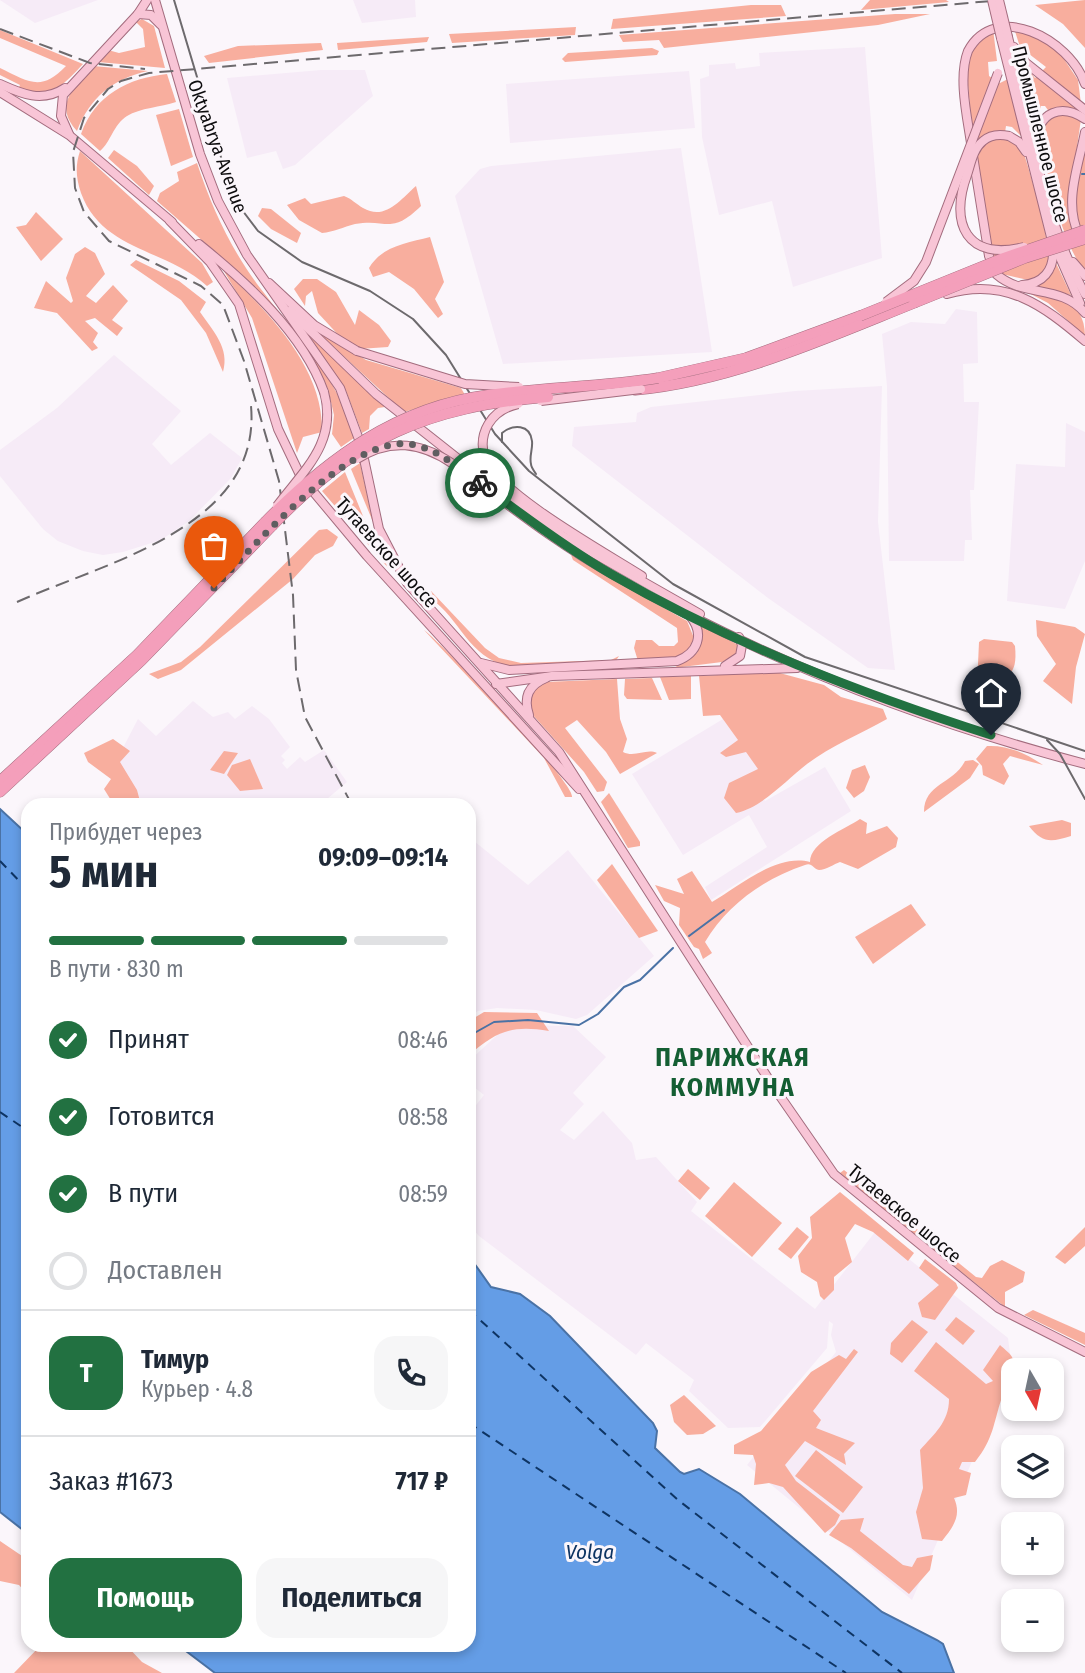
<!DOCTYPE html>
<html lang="ru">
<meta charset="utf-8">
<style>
:root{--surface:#fff;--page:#f6f6f7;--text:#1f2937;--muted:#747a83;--line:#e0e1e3;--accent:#227141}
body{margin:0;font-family:"Fira Sans Condensed",sans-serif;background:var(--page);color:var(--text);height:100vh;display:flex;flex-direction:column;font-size:26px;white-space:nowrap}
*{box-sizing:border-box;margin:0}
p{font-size:23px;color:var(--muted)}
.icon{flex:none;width:38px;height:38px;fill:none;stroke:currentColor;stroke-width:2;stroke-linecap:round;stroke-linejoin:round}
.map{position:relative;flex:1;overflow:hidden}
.drawer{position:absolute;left:21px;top:798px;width:455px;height:854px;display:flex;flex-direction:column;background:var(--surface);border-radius:21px;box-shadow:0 4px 10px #0003}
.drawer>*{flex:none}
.needle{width:46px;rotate:171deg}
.controls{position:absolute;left:1001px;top:1358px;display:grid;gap:14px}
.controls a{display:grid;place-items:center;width:63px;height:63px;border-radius:14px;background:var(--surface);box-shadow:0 4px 10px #0003;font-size:35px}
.pin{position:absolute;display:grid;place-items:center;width:60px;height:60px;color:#fff;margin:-72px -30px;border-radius:50% 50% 50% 0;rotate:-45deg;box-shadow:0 0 7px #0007}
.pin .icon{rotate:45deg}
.courier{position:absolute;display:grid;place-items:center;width:70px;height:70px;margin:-35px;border:5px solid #227141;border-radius:50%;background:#fff;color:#222;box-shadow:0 2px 9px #0007}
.summary em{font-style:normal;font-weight:700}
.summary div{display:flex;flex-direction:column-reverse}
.summary{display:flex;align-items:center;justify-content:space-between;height:119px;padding:0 28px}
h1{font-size:46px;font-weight:700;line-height:52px}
.bar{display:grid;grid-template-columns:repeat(4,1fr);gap:10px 7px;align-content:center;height:84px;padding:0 28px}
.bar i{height:9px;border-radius:5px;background:var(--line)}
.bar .selected{background:var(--accent)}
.bar p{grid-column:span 4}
.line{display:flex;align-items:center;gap:18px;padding:0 28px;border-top:2px solid var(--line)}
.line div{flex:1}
.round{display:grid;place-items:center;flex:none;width:74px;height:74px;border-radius:21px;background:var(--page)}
ol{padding:0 28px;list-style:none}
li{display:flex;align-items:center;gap:21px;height:77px}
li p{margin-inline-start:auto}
li .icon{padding:7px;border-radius:50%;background:var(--accent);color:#fff;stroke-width:4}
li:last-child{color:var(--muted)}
li i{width:38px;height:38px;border:4px solid var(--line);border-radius:50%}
.button{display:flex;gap:14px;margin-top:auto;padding:14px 28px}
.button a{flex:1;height:80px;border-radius:21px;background:var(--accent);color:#fff;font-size:28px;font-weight:700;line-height:80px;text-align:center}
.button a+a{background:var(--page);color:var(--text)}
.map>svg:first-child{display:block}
.built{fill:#f6ebf7}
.green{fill:#f8ae9e}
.water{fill:#649de6;stroke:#4a72a5;stroke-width:2}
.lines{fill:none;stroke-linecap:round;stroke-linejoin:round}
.stream{stroke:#4a72a5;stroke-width:2}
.ferry{stroke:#0e3463;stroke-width:2;stroke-dasharray:9 7;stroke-linecap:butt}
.major-casing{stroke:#a36c7e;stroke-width:10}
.highway-casing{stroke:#a36c7e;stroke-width:11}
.major{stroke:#f8c5d6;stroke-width:8}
.highway{stroke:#f49fbb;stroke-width:10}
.tram{stroke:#6d6a6d;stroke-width:2}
.rail{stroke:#6d6a6d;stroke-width:2;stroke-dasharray:14 7;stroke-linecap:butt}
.major-bridge-casing{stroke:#a36c7e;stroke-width:10;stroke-linecap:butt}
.highway-bridge-casing{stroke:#a36c7e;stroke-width:11;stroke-linecap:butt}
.major-bridge{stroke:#f8c5d6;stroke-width:8}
.highway-bridge{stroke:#f49fbb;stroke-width:10}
.done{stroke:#605e61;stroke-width:7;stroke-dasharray:0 12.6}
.route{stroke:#227141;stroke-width:9}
.labels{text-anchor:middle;stroke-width:6;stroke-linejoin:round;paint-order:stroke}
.street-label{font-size:19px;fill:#0d0c0e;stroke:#fbf6fb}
.water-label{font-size:21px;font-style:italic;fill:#0e3463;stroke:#fbf6fb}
.district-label{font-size:26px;font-weight:bold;letter-spacing:2px;fill:#145e33;stroke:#fbf6fb}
</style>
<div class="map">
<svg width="1085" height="1673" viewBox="0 0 1085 1673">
<rect width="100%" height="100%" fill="#fbf6fb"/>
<g class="built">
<polygon points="0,0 98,0 35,23"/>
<polygon points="353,0 415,0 416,17 362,23"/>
<polygon points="865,47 882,258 793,287 772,201 719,215 702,137 700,79 709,76 709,65 735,63 736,69 760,66 759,53"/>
<polygon points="321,70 365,70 373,96 295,165 283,169 276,151 247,158 227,78"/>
<polygon points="689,71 695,128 510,143 506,84"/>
<polygon points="681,148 712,352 503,364 455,196 480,169 491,166"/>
<polygon points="956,309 977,312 978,363 963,364 964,402 979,402 974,490 970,490 972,540 965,540 964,561 889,561 887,386 882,334 911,322 945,324"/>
<polygon points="114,355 181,411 152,444 171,465 210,433 242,458 231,478 189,521 161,540 123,552 103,555 83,551 58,541 43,529 0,476 0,450 57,408"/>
<polygon points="882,386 878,522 895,670 868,668 768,598 572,446 574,427 636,422 637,413 651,407 795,391"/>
<polygon points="1066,423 1085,432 1085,561 1065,609 1007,601 1016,464 1065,467"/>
<polygon points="193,701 213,717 228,712 235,719 252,706 269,719 290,747 281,756 285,760 282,763 287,769 300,757 305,762 324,750 347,782 320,805 137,805 114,765 138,719 156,736"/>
<polygon points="723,719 759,769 750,775 765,801 825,767 851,811 711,900 705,887 767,847 749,815 683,855 632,774"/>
<polygon points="469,837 528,885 568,850 654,956 587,1015 576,1019 536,1010 497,1008 478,1011 469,1017"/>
<polygon points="508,1025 573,1026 606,1057 573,1093 584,1104 560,1130 574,1140 603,1111 632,1143 636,1160 656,1157 697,1202 691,1211 815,1309 875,1232 1008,1338 1012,1369 912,1600 747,1465 836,1352 831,1335 833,1324 829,1321 827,1348 760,1427 728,1428 689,1391 694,1380 646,1343 636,1355 479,1236 469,1225 469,1114 484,1095 469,1083 469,1061"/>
</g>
<g class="green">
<polygon points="870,0 946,0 949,2 861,10"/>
<polygon points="1085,0 1085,48 1063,24 1035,5"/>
<polygon points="751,5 781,5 786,16 611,29 613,19"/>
<polygon points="895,14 930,14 878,25 664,48 659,40 623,42 619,35"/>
<polygon points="142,19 154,26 165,68 98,62 108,50 119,53 145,47 143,29 136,22"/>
<path d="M1013,25L1058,50L1078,80L1082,112L1068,210L1074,230L1085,245V271C1064,249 1038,155 1044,126L1053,117L1045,106H1041L1037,120L1023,63L1035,78L1046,67L1020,47Z"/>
<polygon points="576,27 575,35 452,43 449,34"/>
<path d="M993,29L997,61L988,62L989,76L1000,83L1008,79L1021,136L1012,127L1006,126L1004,139L1013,140L1023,150C1029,170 1053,248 1048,263C1046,273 1036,278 1028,280L1002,274L992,255L972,130L967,74L972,48Z"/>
<path d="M0,30L83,64C61,88 52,97 18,89L20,85L0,75V68C29,82 41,92 66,66L0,38Z"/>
<polygon points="429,37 427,42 338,50 337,43"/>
<polygon points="321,43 323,50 209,63 204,56 238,46"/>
<polygon points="652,48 659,51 657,55 565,62 562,59 568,53"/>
<path d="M93,66L148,71C113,79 90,97 77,131C53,105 74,87 93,66Z"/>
<path d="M167,74L176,102C161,107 140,108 127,116C113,125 111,142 100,151L81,134C95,95 128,78 167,74Z"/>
<polygon points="179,109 193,157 171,166 156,115"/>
<path d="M1085,144V236C1068,206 1079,175 1085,144Z"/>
<polygon points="114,150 137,166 154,186 149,195 108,158"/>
<path d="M80,151L202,263L213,282L207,286C167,249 102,251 81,193C76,178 75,166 80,151Z"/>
<path d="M197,163C211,206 230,247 257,284C294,333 339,376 354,438L341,447L332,434L334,415L328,389L311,357L265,301L220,256L157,201L160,193L179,181L177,172Z"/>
<path d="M416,186L421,206C390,236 388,218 355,224C343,227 334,232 322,233L299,220L287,205L305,198L311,204L344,196C352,199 356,204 363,208C385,221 400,200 416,186Z"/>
<polygon points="262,208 271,209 301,233 297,243 271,229 258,216"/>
<polygon points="36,212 63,239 41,261 16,227 26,225"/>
<path d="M430,237L444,282L435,299L443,314L438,318L414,289L389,272L373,277L369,268C382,246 407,243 430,237Z"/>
<polygon points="85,247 95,253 105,274 86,296 96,303 113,285 128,301 112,320 123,328 117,336 95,318 85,321 98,333 93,342 98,348 92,351 57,313 34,308 46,281 71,303 73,301 66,278 75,254"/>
<path d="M136,260L179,281L206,302L200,312C213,331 230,348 223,372L206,333L181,300L130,265Z"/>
<polygon points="1056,263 1071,295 1030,287 1051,274"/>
<path d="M222,268C266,310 324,367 322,432L303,437L297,453L252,318Z"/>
<polygon points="303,279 317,279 336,292 355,325 359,310 379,325 391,341 388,347 359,349 343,340 318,313 312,291 306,296 305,306 294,289"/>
<path d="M1023,290C1053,296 1085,298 1085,336L1048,303Z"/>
<polygon points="312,327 366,360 461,388 465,395 404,412"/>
<polygon points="308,334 385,407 378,408 370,416 369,429 362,433 346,391"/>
<polygon points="360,463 373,522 351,469"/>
<polygon points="345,472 374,543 390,570 322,491"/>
<polygon points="327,529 338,537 333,546 315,555 293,579 181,670 158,679 149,674 181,662 200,647 319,530"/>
<path d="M571,555L687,621L694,638C687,663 660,660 638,661L634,648L636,640H652L659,646H674L678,642L677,628L573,560Z"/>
<path d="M431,591L485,648L499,658L521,663L611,660L619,656L615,662L510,667C466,656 462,620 429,597Z"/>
<polygon points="1036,620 1075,627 1085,634 1076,667 1072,704 1043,681 1056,664 1037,636"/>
<polygon points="699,623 738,645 737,654 722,662 674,668 697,653 702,637"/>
<path d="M424,630C444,645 575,783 572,797H565L544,758Z"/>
<path d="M984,639L1012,642L1015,646C1018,678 1007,676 981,688L977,686L979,642Z"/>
<path d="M776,672L824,685L841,697L883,709L887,719C862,733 831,746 807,764C786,780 763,807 736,813L724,798L729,783L758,769L746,752L726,757L720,753L738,740L720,715L703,716L699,676Z"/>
<polygon points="691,676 691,699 669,700 660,677"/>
<polygon points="652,678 662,700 627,699 624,695 625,679"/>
<path d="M617,679L620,719L627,739L623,752C635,758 646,748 657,753L620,774L606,752L577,720L565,728L607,782L604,791L597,792L584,772L531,713L529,704L532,690L545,682Z"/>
<polygon points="113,739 130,751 120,762 137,790 141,805 114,805 104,789 111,779 88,762 84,753"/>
<path d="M987,746C1008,745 1025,753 1043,765L1010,756L1003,764L1009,776L1004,785L983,775L982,766L976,759Z"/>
<polygon points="224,751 238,753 224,774 210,770"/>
<polygon points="250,759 263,789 240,791 227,775 232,765"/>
<path d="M973,760L979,764L970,778L924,812C924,783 954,784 965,761Z"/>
<polygon points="865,765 870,777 864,791 854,798 846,788 852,770"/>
<polygon points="609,793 640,842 640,846 628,848 601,802"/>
<path d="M860,819L867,823L866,834L887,826L898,838L896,847L858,869L840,862C834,864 826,870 819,870C813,869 812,862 805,865C765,878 727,905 705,942L712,953L703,959L699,949L694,947L679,925L680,908L664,901L655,885L684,894L677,879L692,871L712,902C739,886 777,853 810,862C810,842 845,829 860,819Z"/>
<path d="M1062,820L1071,823V836C1051,842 1043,844 1029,826Z"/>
<polygon points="612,864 658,931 639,938 597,880"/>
<polygon points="911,904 926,925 873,964 855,937"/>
<path d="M484,1012L537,1013L549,1031C512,1025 497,1031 469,1055V1021Z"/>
<polygon points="688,1169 710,1188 700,1200 678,1181"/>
<polygon points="844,1170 976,1277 982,1278 990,1266 1002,1260 1025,1272 1023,1282 1005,1292 1005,1307 842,1176 840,1173"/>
<polygon points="734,1182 782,1223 752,1257 705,1216"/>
<polygon points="840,1192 914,1253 908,1261 873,1232 855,1224 845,1238 852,1262 834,1277 834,1290 824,1300 820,1296 817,1282 801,1272 798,1256 812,1238 810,1217"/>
<polygon points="797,1227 809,1237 791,1259 778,1249"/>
<polygon points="1085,1227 1085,1246 1065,1264 1055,1257"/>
<polygon points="925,1259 956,1283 958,1288 935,1320 922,1317 918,1303 939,1285 919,1268"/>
<polygon points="1033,1310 1085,1333 1085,1345 1024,1315"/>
<polygon points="956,1317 975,1331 963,1345 945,1330"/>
<polygon points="912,1320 928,1332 902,1363 890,1354 891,1343"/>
<path d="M936,1342L986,1384L993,1381L983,1370L1000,1345C1003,1348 1010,1353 1012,1357C1020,1373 1006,1383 1002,1397C993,1424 994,1438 975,1462H962L959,1469L971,1473L966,1495L954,1498C962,1516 953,1527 942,1541L922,1539L916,1512L923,1488L920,1450C934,1434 949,1422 949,1399L914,1371Z"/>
<polygon points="854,1349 858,1352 813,1411 821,1420 816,1428 855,1443 844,1454 846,1465 805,1441 785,1465 796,1481 840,1515 835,1525 825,1533 783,1487 769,1483 754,1485 756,1464 753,1455 734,1454 734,1445 761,1431 811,1372 839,1355 846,1359"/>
<polygon points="684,1395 716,1426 703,1434 687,1435 674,1422 670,1405"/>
<polygon points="816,1450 863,1487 843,1513 795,1476"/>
<polygon points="864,1518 860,1531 903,1565 912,1567 917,1558 933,1555 930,1570 909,1594 851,1548 829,1535 841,1520"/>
<polygon points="0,1541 28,1560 28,1595 19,1585 0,1581"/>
<polygon points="41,1645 126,1645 142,1662 162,1673 14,1673"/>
</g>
<g class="water">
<polygon points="0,809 28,835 28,1534 0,1512"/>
<polygon points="469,1256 491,1287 520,1294 550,1316 653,1423 657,1431 655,1448 680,1472 684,1474 699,1469 740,1494 882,1612 937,1640 943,1644 954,1673 215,1673 178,1645 469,1645"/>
</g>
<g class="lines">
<g class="stream">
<polyline points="1082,174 1085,174"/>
<polyline points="689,936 724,910"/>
<polyline points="469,1036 494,1022 528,1020 579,1025 598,1014 624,987 640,980 673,948"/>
</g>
<g class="ferry">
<polyline points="0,861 28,890"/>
<polyline points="0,1112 28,1131"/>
<polyline points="469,1310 678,1500 902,1673"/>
<polyline points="469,1423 846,1673"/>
</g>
<g class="major-casing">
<g id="major">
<polyline points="155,0 200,154 218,201 247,255 340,388 361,445 379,529 407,583 559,752 773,1086 834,1174 998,1308 1085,1352"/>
<polyline points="138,14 151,15 161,25"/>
<path d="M1008,37C1029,122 1042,217 1085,294"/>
<polyline points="1001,38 1051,237 1080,303"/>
<polyline points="1014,47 1026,63 1085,110"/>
<path d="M0,84C22,94 42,103 65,88"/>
<polyline points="0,92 69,135 172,222"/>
<polyline points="69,134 61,116 63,95 138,14 147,0"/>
<polyline points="1009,136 1019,142 1026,152"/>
<path d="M1036,141C1039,112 1061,103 1085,119"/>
<path d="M971,143C967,116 958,77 968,51C995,0 1070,39 1085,84"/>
<path d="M973,156L989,256L996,274C1023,298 1061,284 1085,313"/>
<polyline points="170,221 210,262 239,304 278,429 301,477 367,556 579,789"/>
<path d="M1079,235C1063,202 1079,165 1085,132"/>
<path d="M199,244C246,282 303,333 324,392"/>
<polyline points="1073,262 1085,276"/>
<polyline points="269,283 314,325 357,351"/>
<path d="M1022,285C1043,284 1054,270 1053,250"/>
<path d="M947,294C1005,277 1043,305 1085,341"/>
<polyline points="290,311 376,394 481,477 563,536 700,614"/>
<path d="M485,459C501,495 606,553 642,576"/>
<path d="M453,464C505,502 557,544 614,575C761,658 922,721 1085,764"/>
<path d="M481,663L509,670L677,661C698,653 705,634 690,616"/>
<polyline points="725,666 740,656 742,645 739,637"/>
<polyline points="496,684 552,676 797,668"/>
<path d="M529,715C523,697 529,685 546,678"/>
</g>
</g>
<g class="highway-casing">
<g id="highway">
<polyline points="658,378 746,358 860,316"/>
<path d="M635,390C732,381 824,339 914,303"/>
<polyline points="0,781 137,655 265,522"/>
<polyline points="0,792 142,660 272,526"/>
</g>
</g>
<use href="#major" class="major"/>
<use href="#highway" class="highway"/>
<g class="tram">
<polyline points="174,0 226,174 236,202 258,231 302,262 370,291 413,319 446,355 495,434 529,471 673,584 805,657 1085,751"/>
<path d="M502,442V433C513,424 530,424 532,441C533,449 529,456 531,464C531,467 534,471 536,474"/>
<polyline points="1047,740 1060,754 1085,799"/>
</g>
<g class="rail">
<polyline points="0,29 90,63 145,69"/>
<path d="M17,602C103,563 262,528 251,406"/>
<polyline points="352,805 305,717 296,670 293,595 279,481 244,361 223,305 201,286 109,241 84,212 75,188 73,152 84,118 108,89 121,81 149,73 1003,0"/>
</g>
<g class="major-bridge-casing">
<g id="major-bridge">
<polyline points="992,0 1001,38"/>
<polyline points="999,0 1008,37"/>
<path d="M1009,136C1000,134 991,134 983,141C973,149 971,163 967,175C949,224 967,261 1024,247"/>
<polyline points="886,302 914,281 926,262 998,73"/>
<polyline points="357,351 465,384 519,387"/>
<polyline points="541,401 641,389"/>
<path d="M357,459C390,438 421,442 453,464"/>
<path d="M485,459C477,433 491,410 518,404"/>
<path d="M277,506C304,470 338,442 324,392"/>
</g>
</g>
<g class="highway-bridge-casing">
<g id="highway-bridge">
<polyline points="914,303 1025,258 1085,239"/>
<polyline points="860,316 1001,259 1085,230"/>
<path d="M265,522C328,458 397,407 488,395C544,387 602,387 658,378"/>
<path d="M272,526C356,438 426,407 548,397"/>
</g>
</g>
<use href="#major-bridge" class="major-bridge"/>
<use href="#highway-bridge" class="highway-bridge"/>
</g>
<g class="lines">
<path class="done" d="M214,588C254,546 347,437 409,444C437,448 458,468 480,483"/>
<path class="route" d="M480,483C522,515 565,547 611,574C730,643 860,693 991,735"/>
</g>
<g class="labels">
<g class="street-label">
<text transform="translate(1041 134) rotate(76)" y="7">Промышленное шоссе</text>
<text transform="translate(218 146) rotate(70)" y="7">Oktyabrya Avenue</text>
<text transform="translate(387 552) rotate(48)" y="7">Тутаевское шоссе</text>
<text transform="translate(905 1213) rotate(40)" y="7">Тутаевское шоссе</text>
</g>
<g class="water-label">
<text x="590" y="1559">Volga</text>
</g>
<g class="district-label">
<text x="733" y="1066">ПАРИЖСКАЯ<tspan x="733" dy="30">КОММУНА</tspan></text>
</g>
</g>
</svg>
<div class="controls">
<a><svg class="needle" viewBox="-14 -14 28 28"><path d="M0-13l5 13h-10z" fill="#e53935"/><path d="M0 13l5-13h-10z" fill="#747a83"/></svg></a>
<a><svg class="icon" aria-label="layers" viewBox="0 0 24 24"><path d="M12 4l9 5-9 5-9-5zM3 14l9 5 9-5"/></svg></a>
<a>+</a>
<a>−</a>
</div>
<div class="pin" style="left:214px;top:588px;background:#ea580c"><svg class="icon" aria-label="bag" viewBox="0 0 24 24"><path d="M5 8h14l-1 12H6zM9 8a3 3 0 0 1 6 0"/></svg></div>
<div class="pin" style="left:991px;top:735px;background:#1f2937"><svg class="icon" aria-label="home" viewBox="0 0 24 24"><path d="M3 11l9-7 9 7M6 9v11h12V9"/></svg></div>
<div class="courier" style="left:480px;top:483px"><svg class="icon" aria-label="bike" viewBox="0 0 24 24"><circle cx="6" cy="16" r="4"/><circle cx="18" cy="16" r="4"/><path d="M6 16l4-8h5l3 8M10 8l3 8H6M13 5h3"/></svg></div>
<section class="drawer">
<div class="summary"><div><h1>5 мин</h1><p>Прибудет через</p></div><em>09:09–09:14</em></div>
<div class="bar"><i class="selected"></i><i class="selected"></i><i class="selected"></i><i></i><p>В пути · 830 m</p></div>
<ol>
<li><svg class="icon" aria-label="check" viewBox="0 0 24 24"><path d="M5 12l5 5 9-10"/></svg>Принят<p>08:46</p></li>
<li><svg class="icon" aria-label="check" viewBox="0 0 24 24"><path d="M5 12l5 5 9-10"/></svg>Готовится<p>08:58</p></li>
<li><svg class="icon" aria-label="check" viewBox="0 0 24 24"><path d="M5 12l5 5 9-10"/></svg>В пути<p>08:59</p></li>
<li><i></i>Доставлен</li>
</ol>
<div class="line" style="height:126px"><b class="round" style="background:var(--accent);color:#fff">Т</b><div><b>Тимур</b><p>Курьер · 4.8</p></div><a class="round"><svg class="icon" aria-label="phone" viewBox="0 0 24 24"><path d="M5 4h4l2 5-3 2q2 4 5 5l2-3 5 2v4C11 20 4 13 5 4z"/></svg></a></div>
<div class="line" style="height:91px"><div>Заказ #1673</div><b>717 ₽</b></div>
<div class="button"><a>Помощь</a><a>Поделиться</a></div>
</section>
</div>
